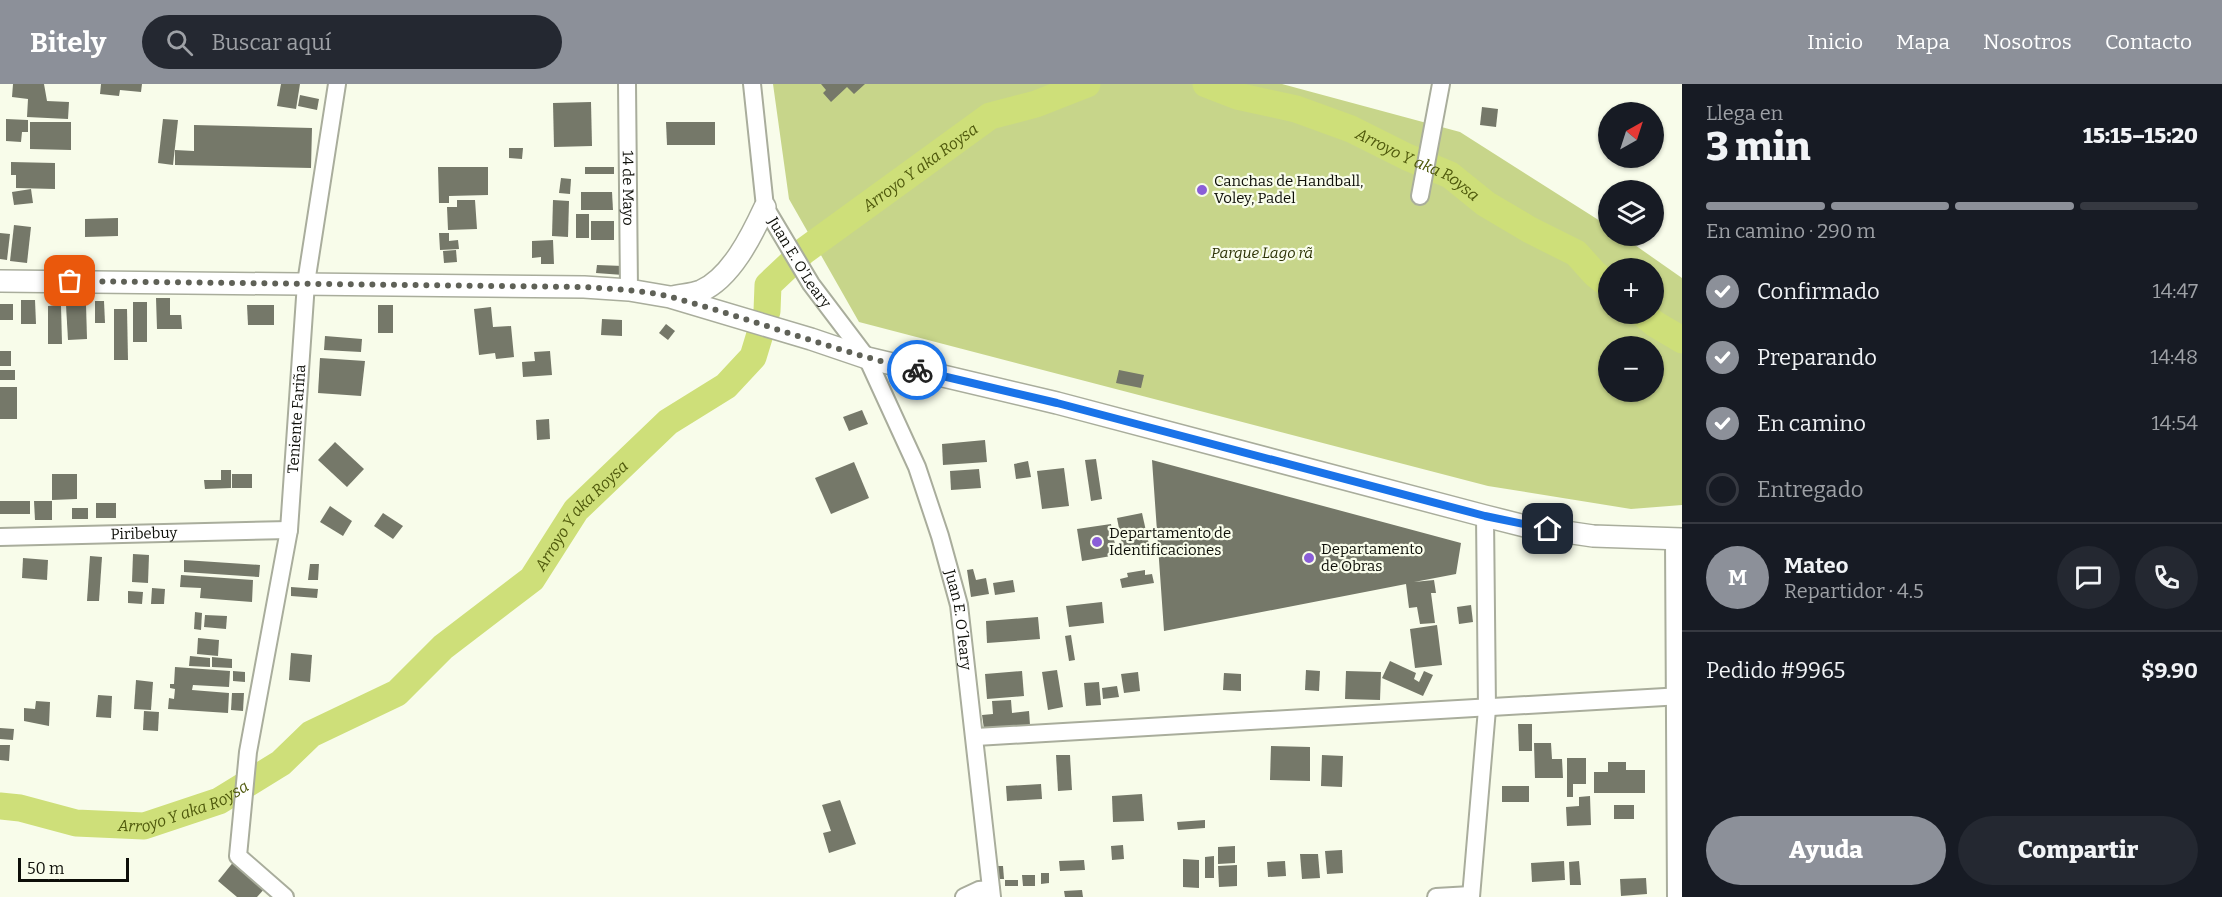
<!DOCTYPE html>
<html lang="es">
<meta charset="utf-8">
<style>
:root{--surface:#171b24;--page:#242831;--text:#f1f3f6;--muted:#9ea1a6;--line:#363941;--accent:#8c9099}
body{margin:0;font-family:Bitter,serif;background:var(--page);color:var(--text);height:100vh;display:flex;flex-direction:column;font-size:22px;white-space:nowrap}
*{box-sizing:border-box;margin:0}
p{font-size:20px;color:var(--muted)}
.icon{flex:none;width:33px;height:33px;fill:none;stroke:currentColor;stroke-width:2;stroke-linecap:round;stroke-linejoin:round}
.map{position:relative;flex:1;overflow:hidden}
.details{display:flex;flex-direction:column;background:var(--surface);width:540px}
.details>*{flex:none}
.needle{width:39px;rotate:39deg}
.buttons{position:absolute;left:1598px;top:18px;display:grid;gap:12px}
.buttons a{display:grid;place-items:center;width:66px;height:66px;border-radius:50%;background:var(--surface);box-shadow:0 2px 4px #0004;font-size:30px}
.scale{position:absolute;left:18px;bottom:15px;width:111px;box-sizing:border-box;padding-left:6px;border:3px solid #0d0e08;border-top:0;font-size:16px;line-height:21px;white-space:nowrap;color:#0d0e08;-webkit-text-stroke:4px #f8fcea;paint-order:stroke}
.pin{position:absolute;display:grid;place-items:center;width:51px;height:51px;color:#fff;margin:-26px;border-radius:12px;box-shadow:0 3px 9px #0006}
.courier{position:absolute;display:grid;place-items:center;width:60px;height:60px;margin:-30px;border:4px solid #1a73e8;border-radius:50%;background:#fff;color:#222;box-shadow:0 2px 8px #0007}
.summary em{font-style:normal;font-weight:800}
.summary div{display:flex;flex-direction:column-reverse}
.summary{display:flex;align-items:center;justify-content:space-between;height:102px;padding:0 24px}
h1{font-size:39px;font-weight:800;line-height:45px}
.bar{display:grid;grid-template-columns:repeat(4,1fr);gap:9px 6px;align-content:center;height:72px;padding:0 24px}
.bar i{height:8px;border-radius:4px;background:var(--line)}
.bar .current{background:var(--accent)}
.bar p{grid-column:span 4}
.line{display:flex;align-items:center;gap:15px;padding:0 24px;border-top:2px solid var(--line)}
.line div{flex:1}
.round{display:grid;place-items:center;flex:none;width:63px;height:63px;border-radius:32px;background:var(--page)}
ol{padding:0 24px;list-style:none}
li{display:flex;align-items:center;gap:18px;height:66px}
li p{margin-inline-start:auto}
li .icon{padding:6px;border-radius:50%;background:var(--accent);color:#fff;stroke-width:4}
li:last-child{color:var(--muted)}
li i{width:33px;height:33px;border:3px solid var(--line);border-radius:50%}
.primary-button{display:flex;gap:12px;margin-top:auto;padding:12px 24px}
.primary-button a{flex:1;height:69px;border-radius:36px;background:var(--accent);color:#fff;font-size:24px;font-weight:800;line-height:69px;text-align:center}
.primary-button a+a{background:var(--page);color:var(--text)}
header{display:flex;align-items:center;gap:36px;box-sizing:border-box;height:84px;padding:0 30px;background:var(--accent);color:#fff}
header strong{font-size:28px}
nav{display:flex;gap:33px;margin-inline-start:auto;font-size:21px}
.search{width:420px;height:54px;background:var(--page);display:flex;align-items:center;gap:15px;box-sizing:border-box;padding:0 21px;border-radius:33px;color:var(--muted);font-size:22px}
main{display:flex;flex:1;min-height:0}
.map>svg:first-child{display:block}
.green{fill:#c7d58a;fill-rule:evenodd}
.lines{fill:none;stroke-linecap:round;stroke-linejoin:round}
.river{stroke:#cedf79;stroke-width:27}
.building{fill:#757869}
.minor-casing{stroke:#a9ad9c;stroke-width:20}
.major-casing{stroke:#a9ad9c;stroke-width:24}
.minor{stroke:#fff;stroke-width:16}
.major{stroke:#fff;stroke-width:21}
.done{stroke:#5f6157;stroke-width:6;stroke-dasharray:0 10.8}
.route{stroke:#1a73e8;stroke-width:8}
.poi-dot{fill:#8a5ed8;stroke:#f8fcea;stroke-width:2}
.labels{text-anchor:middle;stroke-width:4.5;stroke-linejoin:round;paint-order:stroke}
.poi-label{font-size:15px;fill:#0d0e08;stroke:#f8fcea;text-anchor:start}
.street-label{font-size:15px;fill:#0d0e08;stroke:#f8fcea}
.park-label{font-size:15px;font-style:italic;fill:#2c3205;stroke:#f8fcea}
.water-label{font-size:16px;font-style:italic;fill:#4f590c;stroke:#f8fcea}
</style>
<header>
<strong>Bitely</strong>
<div class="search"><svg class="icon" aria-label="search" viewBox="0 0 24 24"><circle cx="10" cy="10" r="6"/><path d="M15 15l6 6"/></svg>Buscar aquí</div>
<nav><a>Inicio</a><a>Mapa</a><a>Nosotros</a><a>Contacto</a></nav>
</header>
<main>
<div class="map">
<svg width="1682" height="813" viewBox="0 0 1682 813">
<rect width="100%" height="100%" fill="#f8fcea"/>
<path class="green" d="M773,0H1282L1460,48L1608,142V152H1622L1682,194V421L1631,425L1488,402L859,238L789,115ZM1608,184H1653V230H1608ZM1608,262H1653V308H1608Z"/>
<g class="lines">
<g class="river">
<path id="s1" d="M1206,0L1237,12L1296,25L1351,45L1407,73L1450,91L1486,120L1530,146L1576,169L1595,190L1608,200"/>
<polyline points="1643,230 1655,240 1682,256"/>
<path id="s2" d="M0,722L20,724L76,739L144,742L219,717L281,679L311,650L397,609L443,563L532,495L576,426L668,338L726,302L753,273L767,227L768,201L804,167L990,32L1036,20L1087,0"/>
</g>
</g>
<g class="building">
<polygon points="13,0 44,0 47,17 69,18 68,35 27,33 28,15 12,13"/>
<polygon points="101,0 142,0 141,8 120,6 119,12 100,10"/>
<polygon points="281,0 300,0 296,25 277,22"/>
<polygon points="821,0 865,0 854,10 847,3 831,18 823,9 826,6"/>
<polygon points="300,11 319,15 317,26 298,22"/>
<polygon points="591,18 592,62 554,63 553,19"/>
<polygon points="1482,23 1498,25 1496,43 1480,41"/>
<polygon points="6,35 28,36 28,48 22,48 21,58 6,57"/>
<polygon points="163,35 178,36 173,81 158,79"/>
<polygon points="30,38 71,38 71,66 30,65"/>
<polygon points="666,38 715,38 715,61 667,61"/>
<polygon points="194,41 312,44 311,84 175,81 175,66 194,67"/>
<polygon points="509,64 523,64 522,75 509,74"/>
<polygon points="11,78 55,79 55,105 16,104 16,91 11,91"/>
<polygon points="438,83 488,83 488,111 449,112 449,119 439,119"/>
<rect x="585" y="83" width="29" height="7"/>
<polygon points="561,94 571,95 570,110 559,109"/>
<polygon points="31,105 33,119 14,121 12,108"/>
<polygon points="581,108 612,108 613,126 581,126"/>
<polygon points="457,116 475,116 477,145 448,146 447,123 457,123"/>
<polygon points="553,116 569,117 568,153 552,152"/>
<rect x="576" y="130" width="13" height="24"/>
<polygon points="118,134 118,152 85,153 85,135"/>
<rect x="591" y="137" width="23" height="19"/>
<polygon points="14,141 31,143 27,179 10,177"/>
<polygon points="0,149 10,150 7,176 0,175"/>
<polygon points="439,149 449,149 449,157 458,156 459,165 440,166"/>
<polygon points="553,156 554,180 541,180 541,173 532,174 532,157"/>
<polygon points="456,166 457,178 444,179 443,167"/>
<polygon points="597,181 623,182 623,191 596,189"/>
<polygon points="156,214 170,214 170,231 181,231 182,245 157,245"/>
<polygon points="21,216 35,216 36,240 21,240"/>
<polygon points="95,217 104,217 105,239 95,239"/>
<rect x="133" y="218" width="14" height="40"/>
<rect x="0" y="220" width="13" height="16"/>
<polygon points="86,220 87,255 68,256 66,221"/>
<polygon points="61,221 62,260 48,260 48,222"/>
<polygon points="247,221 274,221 274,241 248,241"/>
<rect x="378" y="221" width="15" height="28"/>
<polygon points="491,223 493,243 511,242 514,273 496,275 495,269 479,271 474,225"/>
<polygon points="114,225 127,225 128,276 114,276"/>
<polygon points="602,235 622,236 622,252 601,251"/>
<polygon points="666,240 675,247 668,256 659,249"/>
<polygon points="325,252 362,255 361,268 324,266"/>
<rect x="0" y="267" width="11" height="15"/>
<polygon points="550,267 552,291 523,293 522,278 535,277 534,268"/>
<polygon points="320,274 365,277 361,312 318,309"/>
<rect x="0" y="286" width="15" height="10"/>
<polygon points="1119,286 1144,291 1141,304 1116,299"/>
<rect x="0" y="303" width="17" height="32"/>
<polygon points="862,326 868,340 849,347 843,333"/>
<polygon points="549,335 550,355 537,356 536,336"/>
<polygon points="985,356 987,378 943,381 942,360"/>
<polygon points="335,358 364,385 347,403 318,376"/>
<polygon points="1096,375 1102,415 1091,417 1085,376"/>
<polygon points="1152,376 1461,459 1456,490 1414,498 1434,496 1436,509 1431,509 1435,539 1420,540 1417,523 1409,524 1406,500 1164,547"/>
<polygon points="1028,377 1031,393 1016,395 1014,380"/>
<polygon points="854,378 869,414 831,430 815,394"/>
<polygon points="1064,384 1069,422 1042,425 1037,387"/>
<polygon points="979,385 981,404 951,406 950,387"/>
<polygon points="221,386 231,386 231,404 205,405 204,396 221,396"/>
<polygon points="52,390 77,390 77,415 52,416"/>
<rect x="232" y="390" width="20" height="14"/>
<rect x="0" y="417" width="30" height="13"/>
<polygon points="34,417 52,417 52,436 35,436"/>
<rect x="96" y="419" width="20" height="15"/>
<polygon points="330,422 352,437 343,452 320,438"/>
<rect x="72" y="424" width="16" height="11"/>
<polygon points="383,429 403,442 393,455 374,442"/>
<polygon points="1142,429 1150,465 1124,470 1117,434"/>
<polygon points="1111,440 1117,471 1082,477 1077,445"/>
<polygon points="133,470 149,471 148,499 132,498"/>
<polygon points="90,472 102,473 99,517 87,517"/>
<polygon points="23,474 48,476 47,496 22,494"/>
<polygon points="184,476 260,481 259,493 184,488"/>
<polygon points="310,480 319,480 318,496 308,496"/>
<polygon points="973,485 976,496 986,494 989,510 971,513 967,486"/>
<polygon points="1145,486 1145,491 1152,490 1154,499 1122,504 1120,495 1128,493 1127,489"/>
<polygon points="181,491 253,496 252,518 200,514 201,504 180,503"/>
<polygon points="1013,496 1015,508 995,511 993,499"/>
<polygon points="291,503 318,505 317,514 291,512"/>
<polygon points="152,504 165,505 164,520 151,520"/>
<polygon points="128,507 143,508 142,520 128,519"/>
<polygon points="1102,518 1104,539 1069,543 1066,522"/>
<polygon points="1471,521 1473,538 1459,540 1457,523"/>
<polygon points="195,528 202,529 201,546 194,545"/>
<polygon points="205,531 227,532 226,545 204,543"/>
<polygon points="1038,533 1040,555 987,559 986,537"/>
<polygon points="1437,541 1442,581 1415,584 1410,545"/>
<polygon points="1071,551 1075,576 1069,577 1065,552"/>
<polygon points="198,554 219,556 218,572 197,570"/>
<polygon points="291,569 312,571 310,598 289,596"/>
<polygon points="190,572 210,574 210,583 189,582"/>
<polygon points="212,573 232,575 232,584 212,583"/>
<polygon points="1390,577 1416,589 1414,595 1419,598 1424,587 1433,591 1423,612 1382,594"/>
<polygon points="175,583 230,587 229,603 193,601 192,606 229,609 228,629 168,625 169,614 174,615 175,605 170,604 170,600 174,600"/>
<polygon points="1057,586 1063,623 1048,626 1042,588"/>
<polygon points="1306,586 1320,587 1319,607 1305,606"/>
<polygon points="233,587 245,588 245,598 233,597"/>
<polygon points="1022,587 1024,612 987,615 985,590"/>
<polygon points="1346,587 1381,588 1380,616 1345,615"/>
<polygon points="1138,588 1140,607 1124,609 1121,590"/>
<polygon points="1224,589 1241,590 1241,607 1223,606"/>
<polygon points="136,596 153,598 151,626 134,625"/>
<polygon points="1099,598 1101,621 1086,622 1084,599"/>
<polygon points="1117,602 1119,613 1103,615 1102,604"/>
<polygon points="232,609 244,609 243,627 231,626"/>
<polygon points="98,611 112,612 111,634 96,633"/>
<polygon points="1011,616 1012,629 1029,627 1030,641 984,645 982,631 993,630 992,617"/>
<polygon points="36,617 50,618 49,642 24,637 24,624 35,625"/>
<polygon points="144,627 159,628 158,647 143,646"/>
<polygon points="1518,640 1532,640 1532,667 1519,667"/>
<polygon points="0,644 14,645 13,656 0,655"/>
<polygon points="1534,659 1551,659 1552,675 1562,675 1563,694 1535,694"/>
<polygon points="0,661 10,661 9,677 0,676"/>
<polygon points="1271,662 1310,663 1310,697 1270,696"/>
<polygon points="1056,671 1070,671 1072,706 1058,707"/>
<polygon points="1322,671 1343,672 1342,703 1321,702"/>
<polygon points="1567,674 1586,674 1586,700 1573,700 1573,713 1567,713"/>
<polygon points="1608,678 1626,678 1626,686 1645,686 1645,709 1594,709 1594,688 1608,688"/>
<polygon points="1041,700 1042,715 1007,717 1006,702"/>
<rect x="1502" y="702" width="27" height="16"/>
<polygon points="1142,710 1144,737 1113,738 1112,712"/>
<polygon points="1590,712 1591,741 1567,742 1566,723 1579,722 1579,713"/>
<polygon points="840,716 856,760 829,769 823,749 831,747 822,721"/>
<rect x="1614" y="721" width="20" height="14"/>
<polygon points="1205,736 1205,744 1178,746 1177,738"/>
<polygon points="1123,761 1124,775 1112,776 1111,762"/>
<polygon points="1235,762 1235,779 1218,780 1218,763"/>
<polygon points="1342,766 1343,789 1327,790 1325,767"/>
<polygon points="1300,770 1318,770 1320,794 1302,795"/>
<polygon points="1214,772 1214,794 1205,794 1205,773"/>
<polygon points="1183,775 1199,776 1199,804 1183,803"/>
<polygon points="235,776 266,803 257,813 237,813 218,797"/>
<polygon points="1084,776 1085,786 1060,787 1059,777"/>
<polygon points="1285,777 1286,792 1268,793 1267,778"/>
<polygon points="1564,777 1565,796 1532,798 1531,779"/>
<polygon points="1579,777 1581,801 1570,801 1569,778"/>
<polygon points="1237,781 1237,802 1219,803 1218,782"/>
<polygon points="998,782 1003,782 1004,795 999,795"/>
<polygon points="1041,789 1049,789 1049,799 1041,800"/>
<polygon points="1022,791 1035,791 1035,802 1023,802"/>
<polygon points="1646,794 1647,810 1621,812 1620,795"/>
<rect x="1005" y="796" width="13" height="6"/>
<polygon points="1082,806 1083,813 1065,813 1064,807"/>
</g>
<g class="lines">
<g class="minor-casing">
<g id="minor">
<path id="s3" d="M627,0L629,206"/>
<path id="s4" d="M752,0L765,123L811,200L867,274L917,383L940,452L959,521L992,813"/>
<polyline points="1420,112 1441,0"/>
<path id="s5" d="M0,453L289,446"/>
<polyline points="1674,456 1676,813"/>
<polyline points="976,653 1682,612"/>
<path id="s6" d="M285,813L238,772L248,668L289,446L306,199L337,0"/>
<polyline points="964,813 979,806 991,805"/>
<polyline points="1436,813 1471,811"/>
<polyline points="1471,813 1487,625 1485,432"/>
</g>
</g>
<g class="major-casing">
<g id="major">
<polyline points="0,197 584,203 629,206 670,213 811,255 867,274 1057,319 1485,432 1525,442 1593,452 1682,455"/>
<path d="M673,213C682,211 693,210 701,207C731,194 752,151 765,123"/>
</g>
</g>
<use href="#minor" class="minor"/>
<use href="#major" class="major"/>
</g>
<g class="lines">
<path class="done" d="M70,197L584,203C613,205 643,206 671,213C753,235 833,267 917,286"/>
<polyline class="route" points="917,286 1057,319 1485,432 1548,445"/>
</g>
<g class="poi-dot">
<circle cx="1202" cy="106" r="6"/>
<circle cx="1097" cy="458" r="6"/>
<circle cx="1309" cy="474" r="6"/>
</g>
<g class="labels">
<g class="poi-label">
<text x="1214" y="102">Canchas de Handball,<tspan x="1214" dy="17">Voley, Padel</tspan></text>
<text x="1109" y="454">Departamento de<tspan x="1109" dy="17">Identificaciones</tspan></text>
<text x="1321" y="470">Departamento<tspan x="1321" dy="17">de Obras</tspan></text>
</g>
<g class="street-label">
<text dy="5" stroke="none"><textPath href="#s3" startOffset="104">14 de Mayo</textPath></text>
<text dy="5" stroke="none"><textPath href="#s4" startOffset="189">Juan E. O'Leary</textPath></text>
<text dy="5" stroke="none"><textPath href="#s6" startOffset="504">Teniente Fariña</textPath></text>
<text dy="5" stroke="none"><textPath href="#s5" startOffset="144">Piribebuy</textPath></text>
<text dy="5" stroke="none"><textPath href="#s4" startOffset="585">Juan E. O´leary</textPath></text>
</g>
<g class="park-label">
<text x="1262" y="174">Parque Lago rã</text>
</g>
<g class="water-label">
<text dy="6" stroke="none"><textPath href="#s1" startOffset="228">Arroyo Y aka Roysa</textPath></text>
<text dy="6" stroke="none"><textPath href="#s2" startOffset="1196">Arroyo Y aka Roysa</textPath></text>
<text dy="6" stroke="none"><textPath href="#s2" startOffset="693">Arroyo Y aka Roysa</textPath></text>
<text dy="6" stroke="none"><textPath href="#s2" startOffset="189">Arroyo Y aka Roysa</textPath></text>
</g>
</g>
</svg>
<div class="buttons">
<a><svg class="needle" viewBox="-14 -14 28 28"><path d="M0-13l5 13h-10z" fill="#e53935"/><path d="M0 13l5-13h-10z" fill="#9ea1a6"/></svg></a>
<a><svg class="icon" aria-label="layers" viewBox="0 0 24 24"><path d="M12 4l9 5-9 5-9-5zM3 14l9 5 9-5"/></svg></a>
<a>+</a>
<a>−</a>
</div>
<div class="scale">50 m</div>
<div class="pin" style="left:70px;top:197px;background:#ea580c"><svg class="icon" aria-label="bag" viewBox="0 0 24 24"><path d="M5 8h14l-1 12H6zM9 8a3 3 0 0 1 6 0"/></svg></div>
<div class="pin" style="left:1548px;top:445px;background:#1f2937"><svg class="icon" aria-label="home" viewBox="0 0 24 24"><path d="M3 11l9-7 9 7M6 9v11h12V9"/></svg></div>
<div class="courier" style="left:917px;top:286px"><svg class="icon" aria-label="bike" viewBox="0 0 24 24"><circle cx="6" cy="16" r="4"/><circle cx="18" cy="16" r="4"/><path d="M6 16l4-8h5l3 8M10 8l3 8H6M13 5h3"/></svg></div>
</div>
<section class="details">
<div class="summary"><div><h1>3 min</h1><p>Llega en</p></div><em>15:15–15:20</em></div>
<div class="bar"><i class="current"></i><i class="current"></i><i class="current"></i><i></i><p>En camino · 290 m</p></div>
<ol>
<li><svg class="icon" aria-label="check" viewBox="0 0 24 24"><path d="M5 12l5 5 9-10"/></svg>Confirmado<p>14:47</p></li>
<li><svg class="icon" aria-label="check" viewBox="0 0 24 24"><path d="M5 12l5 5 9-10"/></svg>Preparando<p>14:48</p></li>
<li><svg class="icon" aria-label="check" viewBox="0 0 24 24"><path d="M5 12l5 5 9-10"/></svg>En camino<p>14:54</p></li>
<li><i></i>Entregado</li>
</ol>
<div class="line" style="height:108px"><b class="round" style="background:var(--accent);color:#fff">M</b><div><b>Mateo</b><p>Repartidor · 4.5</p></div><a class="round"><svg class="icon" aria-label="chat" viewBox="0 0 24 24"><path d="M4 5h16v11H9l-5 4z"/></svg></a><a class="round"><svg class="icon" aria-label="phone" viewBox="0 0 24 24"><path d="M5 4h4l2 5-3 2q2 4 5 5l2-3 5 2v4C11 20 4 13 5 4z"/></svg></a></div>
<div class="line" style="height:78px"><div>Pedido #9965</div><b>$9.90</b></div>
<div class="primary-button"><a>Ayuda</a><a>Compartir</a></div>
</section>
</main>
